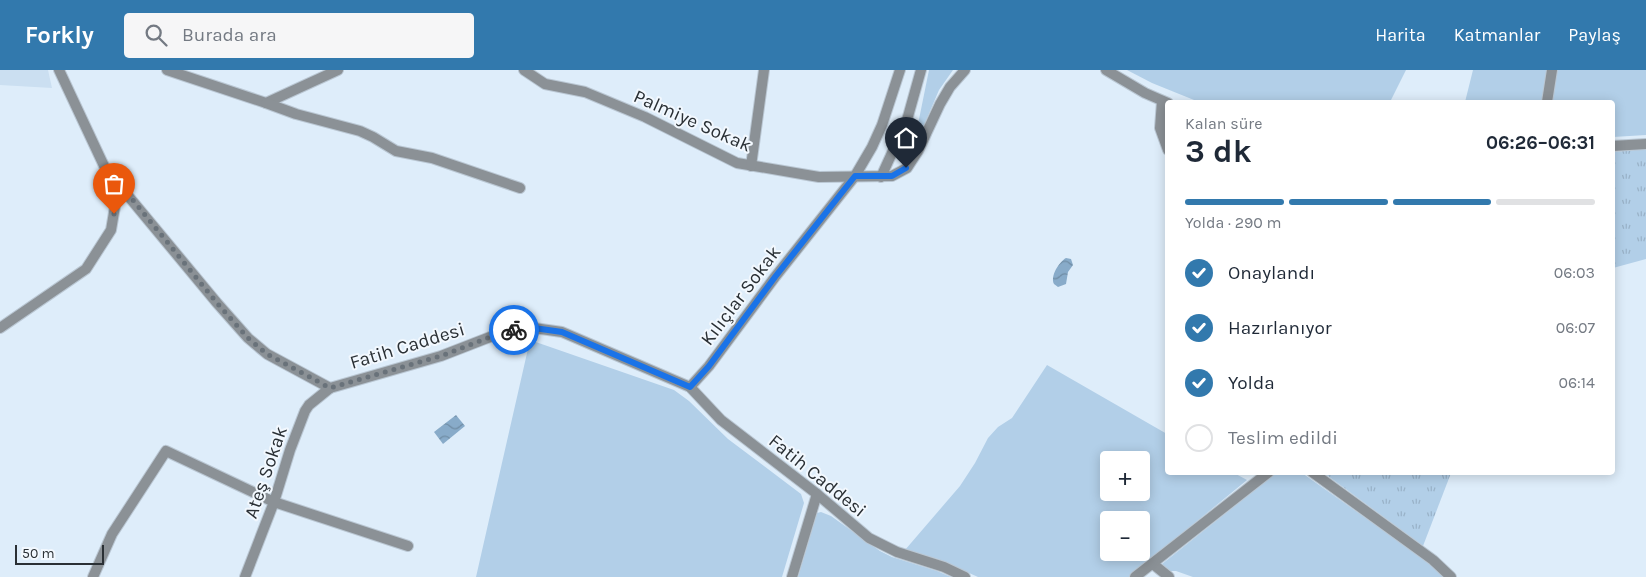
<!DOCTYPE html>
<html lang="tr">
<meta charset="utf-8">
<style>
:root{--surface:#fff;--page:#f6f6f7;--text:#1f2937;--muted:#747a83;--line:#e0e1e3;--accent:#3279ad}
body{margin:0;font-family:Karla,sans-serif;background:var(--page);color:var(--text);height:100vh;display:flex;flex-direction:column;font-size:19px;white-space:nowrap}
*{box-sizing:border-box;margin:0}
p{font-size:16px;color:var(--muted)}
.icon{flex:none;width:28px;height:28px;fill:none;stroke:currentColor;stroke-width:2;stroke-linecap:round;stroke-linejoin:round}
.map{position:relative;flex:1;overflow:hidden}
.sheet{position:absolute;left:1165px;top:30px;width:450px;height:375px;display:flex;flex-direction:column;background:var(--surface);border-radius:5px;box-shadow:0 2px 12px #0003}
.sheet>*{flex:none}
.tools{position:absolute;left:1100px;top:381px;display:grid;gap:10px}
.tools a{display:grid;place-items:center;width:50px;height:50px;border-radius:5px;background:var(--surface);box-shadow:0 2px 12px #0003;font-size:25px}
.scale{position:absolute;left:15px;bottom:12px;width:89px;box-sizing:border-box;padding-left:5px;border:2px solid #2a3035;border-top:0;font-size:14px;line-height:18px;white-space:nowrap;color:#2a3035;-webkit-text-stroke:4px #f2f8fe;paint-order:stroke}
.pin{position:absolute;display:grid;place-items:center;width:42px;height:42px;color:#fff;margin:-51px -21px;border-radius:50% 50% 50% 0;rotate:-45deg;box-shadow:0 0 5px #0007}
.pin .icon{rotate:45deg}
.courier{position:absolute;display:grid;place-items:center;width:50px;height:50px;margin:-25px;border:4px solid #1a73e8;border-radius:50%;background:#fff;color:#222;box-shadow:0 1px 6px #0007}
.head em{font-style:normal;font-weight:700}
.head div{display:flex;flex-direction:column-reverse}
.head{display:flex;align-items:center;justify-content:space-between;height:85px;padding:0 20px}
h1{font-size:32px;font-weight:700;line-height:38px}
.bar{display:grid;grid-template-columns:repeat(4,1fr);gap:8px 5px;align-content:center;height:60px;padding:0 20px}
.bar i{height:6px;border-radius:4px;background:var(--line)}
.bar .current{background:var(--accent)}
.bar p{grid-column:span 4}
ol{padding:0 20px;list-style:none}
li{display:flex;align-items:center;gap:15px;height:55px}
li p{margin-inline-start:auto}
li .icon{padding:5px;border-radius:50%;background:var(--accent);color:#fff;stroke-width:4}
li:last-child{color:var(--muted)}
li i{width:28px;height:28px;border:2px solid var(--line);border-radius:50%}
header{display:flex;align-items:center;gap:30px;box-sizing:border-box;height:70px;padding:0 25px;background:var(--accent);color:#fff}
header strong{font-size:24px}
nav{display:flex;gap:28px;margin-inline-start:auto;font-size:18px}
.search{width:350px;height:45px;background:var(--page);display:flex;align-items:center;gap:12px;box-sizing:border-box;padding:0 18px;border-radius:5px;color:var(--muted);font-size:19px}
.map>svg:first-child{display:block}
.built{fill:#cbdff1}
.grass{fill:url(#grass-tufts)}
.green{fill:#b2cfe8;fill-rule:evenodd}
.water{fill:url(#water-waves)}
.lines{fill:none;stroke-linecap:round;stroke-linejoin:round}
.minor-casing{stroke:#bac7d3;stroke-width:12}
.minor{stroke:#8b9196;stroke-width:10}
.done{stroke:#69727a;stroke-width:5;stroke-dasharray:0 9}
.route{stroke:#1a73e8;stroke-width:6}
.labels{text-anchor:middle;stroke-width:4;stroke-linejoin:round;paint-order:stroke}
.street-label{font-size:19px;fill:#2a3035;stroke:#f2f8fe}
</style>
<header>
<strong>Forkly</strong>
<div class="search"><svg class="icon" aria-label="search" viewBox="0 0 24 24"><circle cx="10" cy="10" r="6"/><path d="M15 15l6 6"/></svg>Burada ara</div>
<nav><a>Harita</a><a>Katmanlar</a><a>Paylaş</a></nav>
</header>
<div class="map">
<svg width="1646" height="507" viewBox="0 0 1646 507">
<defs>
<pattern id="grass-tufts" width="24" height="20" patternUnits="userSpaceOnUse" patternTransform="scale(1.25)"><rect width="24" height="20" fill="#b2cfe8"/><path d="M3 7l-1-3M5 7V3M7 7l1-3M15 17l-1-3M17 17v-4M19 17l1-3" fill="none" stroke="#99b2c8"/></pattern>
<pattern id="water-waves" width="16" height="10" patternUnits="userSpaceOnUse" patternTransform="scale(1.25)"><rect width="16" height="10" fill="#88abc9"/><path d="M0 5q4-4 8 0t8 0" fill="none" stroke="#6f8ca4"/></pattern>
</defs>
<rect width="100%" height="100%" fill="#deedfa"/>
<polygon class="built" points="0,0 48,0 52,18 0,15"/>
<g class="grass">
<polygon points="1646,79 1646,189 1613,198 1613,82"/>
<polygon points="1324,403 1451,403 1423,476"/>
</g>
<g class="green">
<polygon points="929,0 953,0 939,20 919,67 915,69"/>
<polygon points="1127,0 1406,0 1390,32 1199,32 1152,13"/>
<polygon points="1473,0 1646,0 1646,65 1613,67 1612,32 1465,32"/>
<polygon points="530,270 674,320 689,331 728,369 801,424 804,433 782,507 476,507"/>
<path d="M1047,295L1167,364L1168,402L1234,403L1247,410L1129,507H978L938,489L905,480L960,416L975,393L988,368L998,357L1012,348ZM1109,390H1141V422H1109ZM1109,450H1141V482H1109Z"/>
<polygon points="1276,403 1302,403 1425,490 1446,507 1193,507 1176,501 1170,501 1162,494"/>
<polygon points="821,442 831,446 880,481 892,487 937,501 951,507 798,507 817,443"/>
</g>
<g class="water">
<path d="M1066,188L1071,189L1073,195L1068,202L1066,214L1058,217L1054,214C1050,206 1059,192 1066,188Z"/>
<polygon points="456,345 465,356 443,374 434,362"/>
</g>
<g class="lines">
<g class="minor-casing">
<g id="minor">
<polyline points="59,0 105,98 217,233 248,268 267,284 330,318 441,286 490,267 527,257 562,262 690,317 721,350 817,424 869,468 897,482 944,497 965,507"/>
<polyline points="167,0 266,33 338,0"/>
<polyline points="524,0 545,14 585,22 645,47 737,93 819,107 892,106 907,98 918,81 940,34 950,17 965,0"/>
<polyline points="1106,0 1145,23 1168,33"/>
<polyline points="1162,31 1160,58 1168,80"/>
<polyline points="1547,32 1552,0"/>
<polyline points="266,33 296,44 360,61 373,67 396,81 432,88 520,118"/>
<polyline points="1612,76 1646,74"/>
<polyline points="751,96 764,0"/>
<polyline points="881,107 907,50 921,0"/>
<polyline points="0,258 86,199 111,160 119,113"/>
<polyline points="690,317 709,296 775,207 855,106 872,77 882,55 900,0"/>
<polyline points="1312,402 1433,490 1451,507"/>
<polyline points="1153,494 1169,507"/>
<polyline points="93,507 112,464 166,381 274,432 408,476"/>
<polyline points="245,507 274,432 290,380 305,341 309,335 330,318"/>
<polyline points="792,507 817,424"/>
<polyline points="1135,507 1269,402"/>
</g>
</g>
<use href="#minor" class="minor"/>
</g>
<g class="lines">
<polyline class="done" points="114,144 119,113 217,233 248,268 267,284 330,318 441,286 490,267 514,260"/>
<polyline class="route" points="514,260 527,257 562,262 690,317 709,296 775,207 855,106 892,106 906,98"/>
</g>
<g class="labels">
<g class="street-label">
<text transform="translate(693 50) rotate(24)" y="7">Palmiye Sokak</text>
<text transform="translate(740 225) rotate(-53)" y="7">Kılıçlar Sokak</text>
<text transform="translate(407 275) rotate(-17)" y="7">Fatih Caddesi</text>
<text transform="translate(265 402) rotate(-71)" y="7">Ateş Sokak</text>
<text transform="translate(818 405) rotate(39)" y="7">Fatih Caddesi</text>
</g>
</g>
</svg>
<div class="tools">
<a>+</a>
<a>−</a>
</div>
<div class="scale">50 m</div>
<div class="pin" style="left:114px;top:144px;background:#ea580c"><svg class="icon" aria-label="bag" viewBox="0 0 24 24"><path d="M5 8h14l-1 12H6zM9 8a3 3 0 0 1 6 0"/></svg></div>
<div class="pin" style="left:906px;top:98px;background:#1f2937"><svg class="icon" aria-label="home" viewBox="0 0 24 24"><path d="M3 11l9-7 9 7M6 9v11h12V9"/></svg></div>
<div class="courier" style="left:514px;top:260px"><svg class="icon" aria-label="bike" viewBox="0 0 24 24"><circle cx="6" cy="16" r="4"/><circle cx="18" cy="16" r="4"/><path d="M6 16l4-8h5l3 8M10 8l3 8H6M13 5h3"/></svg></div>
<section class="sheet">
<div class="head"><div><h1>3 dk</h1><p>Kalan süre</p></div><em>06:26–06:31</em></div>
<div class="bar"><i class="current"></i><i class="current"></i><i class="current"></i><i></i><p>Yolda · 290 m</p></div>
<ol>
<li><svg class="icon" aria-label="check" viewBox="0 0 24 24"><path d="M5 12l5 5 9-10"/></svg>Onaylandı<p>06:03</p></li>
<li><svg class="icon" aria-label="check" viewBox="0 0 24 24"><path d="M5 12l5 5 9-10"/></svg>Hazırlanıyor<p>06:07</p></li>
<li><svg class="icon" aria-label="check" viewBox="0 0 24 24"><path d="M5 12l5 5 9-10"/></svg>Yolda<p>06:14</p></li>
<li><i></i>Teslim edildi</li>
</ol>
</section>
</div>
